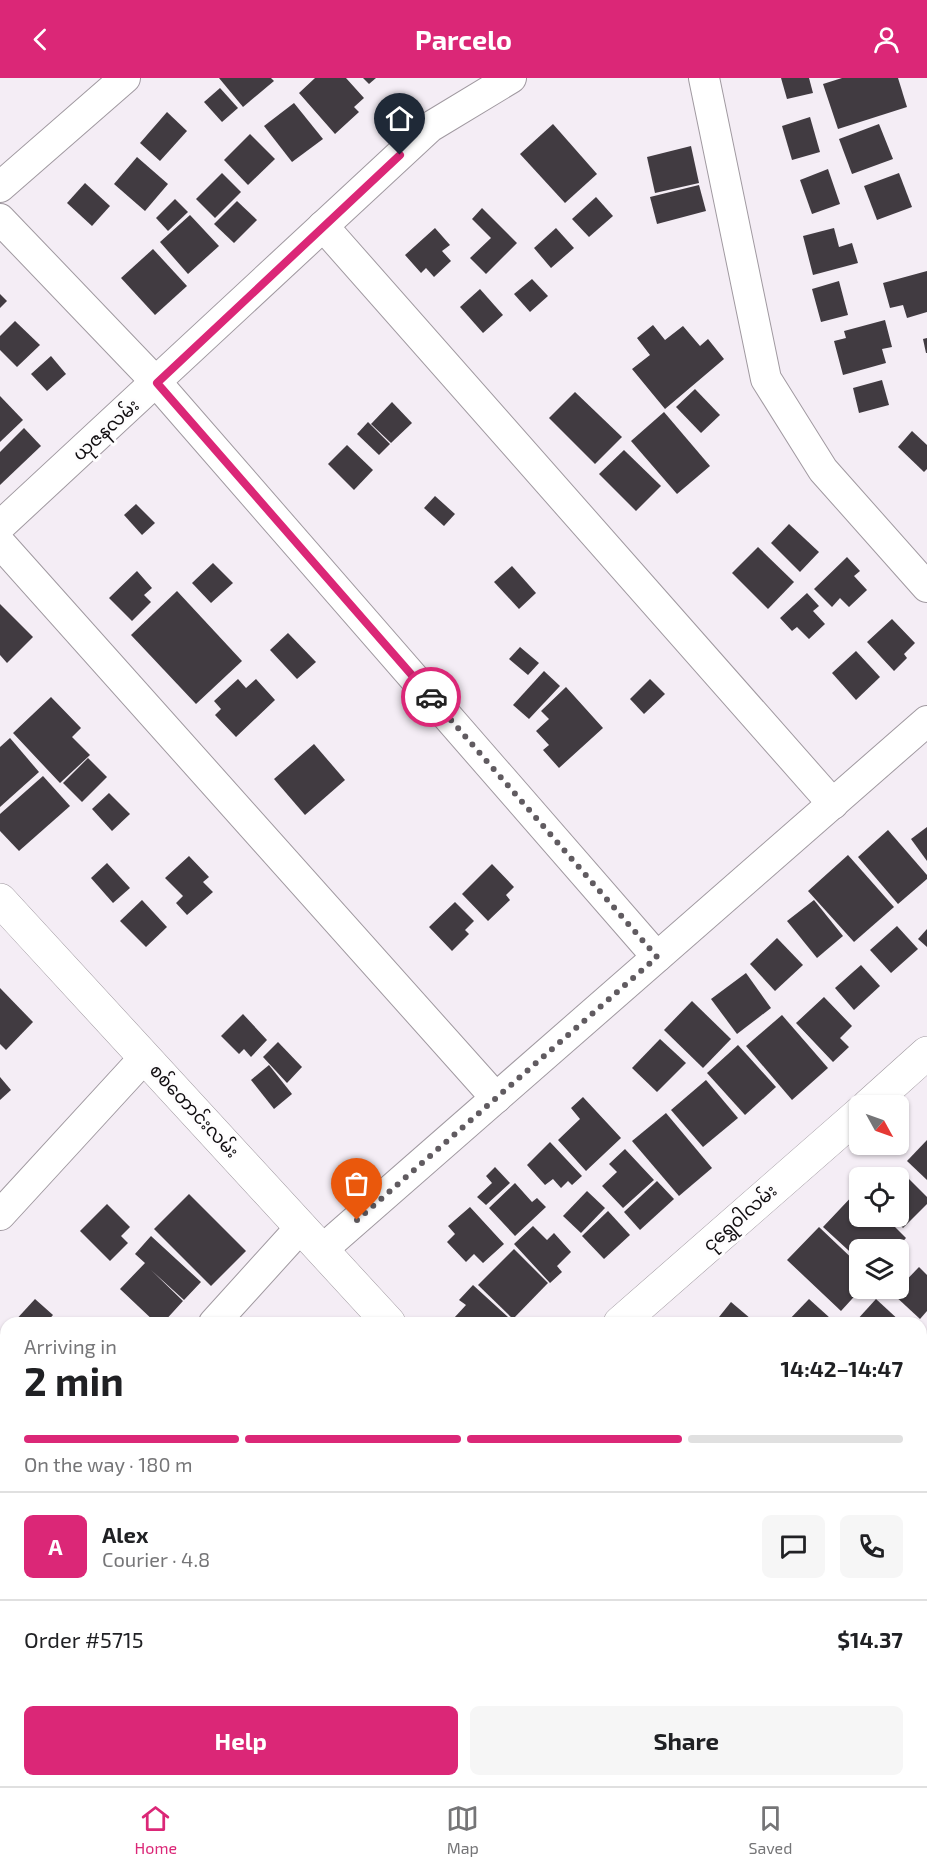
<!DOCTYPE html>
<meta charset="utf-8">
<style>
:root{--surface:#fff;--page:#f6f6f6;--text:#202124;--muted:#757577;--line:#e0e0e0;--accent:#db2777}
body{margin:0;font-family:"Exo 2","Noto Sans Myanmar",sans-serif;background:var(--page);color:var(--text);height:100vh;display:flex;flex-direction:column;font-size:22px;white-space:nowrap}
*{box-sizing:border-box;margin:0}
p{font-size:20px;color:var(--muted)}
.icon{flex:none;width:33px;height:33px;fill:none;stroke:currentColor;stroke-width:2;stroke-linecap:round;stroke-linejoin:round}
.map{position:relative;flex:1;overflow:hidden}
.drawer{position:absolute;left:0px;top:1239px;width:927px;height:470px;display:flex;flex-direction:column;background:var(--surface);border-radius:18px 18px 0 0;box-shadow:0 2px 4px #0004}
.drawer>*{flex:none}
.needle{width:39px;rotate:130deg}
.fabs{position:absolute;left:849px;top:1017px;display:grid;gap:12px}
.fabs a{display:grid;place-items:center;width:60px;height:60px;border-radius:9px;background:var(--surface);box-shadow:0 2px 4px #0004;font-size:30px}
.pin{position:absolute;display:grid;place-items:center;width:51px;height:51px;color:#fff;margin:-62px -26px;border-radius:50% 50% 50% 0;rotate:-45deg;box-shadow:0 0 6px #0007}
.pin .icon{rotate:45deg}
.courier{position:absolute;display:grid;place-items:center;width:60px;height:60px;margin:-30px;border:4px solid #db2777;border-radius:50%;background:#fff;color:#222;box-shadow:0 2px 8px #0007}
.summary em{font-style:normal;font-weight:700}
.summary div{display:flex;flex-direction:column-reverse}
.summary{display:flex;align-items:center;justify-content:space-between;height:102px;padding:0 24px}
h1{font-size:39px;font-weight:700;line-height:45px}
.bar{display:grid;grid-template-columns:repeat(4,1fr);gap:9px 6px;align-content:center;height:72px;padding:0 24px}
.bar i{height:8px;border-radius:4px;background:var(--line)}
.bar .on{background:var(--accent)}
.bar p{grid-column:span 4}
.line{display:flex;align-items:center;gap:15px;padding:0 24px;border-top:2px solid var(--line)}
.line div{flex:1}
.round{display:grid;place-items:center;flex:none;width:63px;height:63px;border-radius:9px;background:var(--page)}
.cta{display:flex;gap:12px;margin-top:auto;padding:12px 24px}
.cta a{flex:1;height:69px;border-radius:9px;background:var(--accent);color:#fff;font-size:24px;font-weight:700;line-height:69px;text-align:center}
.cta a+a{background:var(--page);color:var(--text)}
header{display:flex;justify-content:space-between;align-items:center;height:78px;padding:0 24px;background:var(--accent);color:#fff;font-size:27px;font-weight:700}
.menu{display:flex;justify-content:space-around;align-items:center;height:84px;border-top:2px solid var(--line);background:var(--surface);font-size:16px;color:var(--muted)}
.menu a{display:grid;justify-items:center;gap:3px}
.menu .on{color:var(--accent)}
.map>svg:first-child{display:block}
.building{fill:#413b41}
.lines{fill:none;stroke-linecap:round;stroke-linejoin:round}
.street-casing{stroke:#a099a0;stroke-width:32}
.secondary-casing{stroke:#a099a0;stroke-width:34}
.street{stroke:#fff;stroke-width:30}
.secondary{stroke:#fff;stroke-width:33}
.done{stroke:#605b60;stroke-width:6;stroke-dasharray:0 10.8}
.route{stroke:#db2777;stroke-width:8}
.labels{text-anchor:middle;stroke-width:6;stroke-linejoin:round;paint-order:stroke}
.street-label{font-size:18px;fill:#100d10;stroke:#fefdfe}
</style>
<header><svg class="icon" aria-label="back" viewBox="0 0 24 24"><path d="M15 5l-7 7 7 7"/></svg>Parcelo<svg class="icon" aria-label="person" viewBox="0 0 24 24"><circle cx="12" cy="8" r="4"/><path d="M4 21q1-7 8-7t8 7"/></svg></header>
<div class="map">
<svg width="927" height="1708" viewBox="0 0 927 1708">
<rect width="100%" height="100%" fill="#f4edf5"/>
<g class="building">
<polygon points="219,0 271,0 274,3 243,29"/>
<polygon points="315,0 346,0 364,20 354,29 359,34 335,56 299,15"/>
<polygon points="363,0 376,0 369,6"/>
<polygon points="781,0 809,0 813,15 787,21"/>
<polygon points="842,0 898,0 907,29 838,51 823,6"/>
<polygon points="220,10 238,30 222,44 204,24"/>
<polygon points="294,25 323,61 292,84 264,48"/>
<polygon points="167,34 187,53 160,83 140,65"/>
<polygon points="810,39 820,74 792,82 782,48"/>
<polygon points="553,46 597,96 565,125 520,76"/>
<polygon points="879,46 893,81 852,96 839,61"/>
<polygon points="250,56 275,81 248,107 224,82"/>
<polygon points="691,68 699,105 655,115 647,79"/>
<polygon points="137,79 168,106 145,133 114,106"/>
<polygon points="828,91 840,126 812,136 800,102"/>
<polygon points="222,95 241,114 215,140 196,121"/>
<polygon points="899,95 912,129 877,142 864,108"/>
<polygon points="85,105 110,128 92,148 67,125"/>
<polygon points="699,107 706,133 657,146 650,119"/>
<polygon points="596,119 613,138 589,159 572,141"/>
<polygon points="175,121 188,134 168,153 156,140"/>
<polygon points="237,123 257,142 234,165 214,146"/>
<polygon points="482,130 517,165 486,196 470,180 491,160 472,141"/>
<polygon points="190,137 219,168 188,196 160,164"/>
<polygon points="435,150 450,167 442,173 451,183 434,199 426,190 421,195 405,177"/>
<polygon points="556,150 574,170 551,190 534,170"/>
<polygon points="834,150 839,169 852,165 858,185 813,197 803,158"/>
<polygon points="153,171 187,208 155,237 121,200"/>
<polygon points="927,193 927,234 907,240 903,227 890,230 883,205"/>
<polygon points="532,201 548,218 530,234 514,216"/>
<polygon points="839,203 848,237 821,244 812,211"/>
<polygon points="480,211 503,237 483,255 460,229"/>
<polygon points="0,216 7,223 0,230"/>
<polygon points="885,242 892,269 882,271 886,285 843,297 834,263 846,260 844,253"/>
<polygon points="15,243 40,267 17,289 0,272 0,258"/>
<polygon points="653,247 665,262 683,248 700,268 708,261 724,281 665,331 632,291 650,277 637,260"/>
<polygon points="927,260 927,275 926,275 923,261"/>
<polygon points="51,278 66,296 47,313 31,296"/>
<polygon points="882,302 889,327 859,335 853,310"/>
<polygon points="695,311 720,337 701,355 676,329"/>
<polygon points="575,314 622,359 595,386 549,340"/>
<polygon points="0,318 23,342 0,364"/>
<polygon points="392,324 412,345 391,365 371,346"/>
<polygon points="664,334 710,388 677,416 631,363"/>
<polygon points="368,344 390,366 379,377 357,356"/>
<polygon points="24,350 41,368 0,407 0,374"/>
<polygon points="912,353 927,367 927,391 924,394 898,369"/>
<polygon points="347,367 373,392 354,412 328,386"/>
<polygon points="624,372 661,408 636,433 599,396"/>
<polygon points="435,418 455,436 444,448 424,430"/>
<polygon points="136,426 155,445 142,457 124,437"/>
<polygon points="789,446 819,474 800,494 771,465"/>
<polygon points="758,469 794,504 768,531 732,495"/>
<polygon points="847,479 860,493 854,498 867,512 849,529 840,520 832,529 814,511"/>
<polygon points="213,485 233,505 211,525 192,505"/>
<polygon points="512,488 536,515 519,531 494,504"/>
<polygon points="137,493 152,510 144,517 151,524 132,543 109,520"/>
<polygon points="177,513 242,583 196,626 131,557"/>
<polygon points="807,515 819,528 813,533 825,546 809,561 797,549 792,553 780,540"/>
<polygon points="0,526 33,559 7,585 0,577"/>
<polygon points="892,541 915,565 904,576 907,580 894,593 867,564"/>
<polygon points="288,555 316,584 297,601 270,572"/>
<polygon points="520,569 539,585 528,597 509,581"/>
<polygon points="856,573 880,599 856,622 832,595"/>
<polygon points="544,593 560,608 529,641 513,627"/>
<polygon points="238,601 246,610 256,601 275,622 236,659 215,637 221,631 214,623"/>
<polygon points="650,601 665,616 644,636 630,621"/>
<polygon points="566,609 603,650 559,690 543,672 549,667 536,653 549,641 541,633"/>
<polygon points="51,619 81,650 72,659 90,677 60,705 13,655"/>
<polygon points="10,660 39,694 0,729 0,669"/>
<polygon points="314,666 345,702 305,737 274,701"/>
<polygon points="88,680 107,699 82,724 63,705"/>
<polygon points="43,698 70,728 19,773 0,753 0,736"/>
<polygon points="109,715 130,736 112,753 92,731"/>
<polygon points="927,749 927,783 911,761"/>
<polygon points="888,752 927,797 927,801 898,826 858,779"/>
<polygon points="848,777 894,829 854,864 808,813"/>
<polygon points="189,778 209,799 203,804 213,814 187,837 176,825 183,818 165,800"/>
<polygon points="107,785 130,810 113,825 91,800"/>
<polygon points="492,786 514,809 506,817 510,822 488,843 462,816"/>
<polygon points="142,822 167,849 146,869 120,843"/>
<polygon points="814,822 843,858 817,880 787,843"/>
<polygon points="455,824 474,843 465,852 469,856 452,873 429,849"/>
<polygon points="897,848 918,871 891,895 870,872"/>
<polygon points="927,851 927,869 918,861"/>
<polygon points="777,860 803,887 775,913 750,886"/>
<polygon points="861,887 880,908 854,932 835,910"/>
<polygon points="746,895 771,930 737,956 711,921"/>
<polygon points="0,910 33,944 6,972 0,966"/>
<polygon points="824,919 852,948 840,960 849,969 833,984 796,945"/>
<polygon points="692,923 731,961 703,990 664,952"/>
<polygon points="243,936 267,962 251,979 244,971 239,976 221,958"/>
<polygon points="782,937 828,990 792,1022 746,968"/>
<polygon points="660,961 686,985 657,1014 632,990"/>
<polygon points="278,964 302,989 287,1005 263,979"/>
<polygon points="738,967 776,1009 745,1037 707,995"/>
<polygon points="269,987 292,1016 274,1031 251,1002"/>
<polygon points="0,999 11,1012 0,1022"/>
<polygon points="706,1002 738,1040 703,1069 671,1032"/>
<polygon points="583,1019 621,1060 586,1093 558,1062 580,1041 571,1030"/>
<polygon points="666,1035 712,1090 679,1118 632,1063"/>
<polygon points="927,1062 927,1102 907,1083"/>
<polygon points="550,1064 582,1098 572,1107 568,1103 561,1110 553,1101 545,1107 527,1087"/>
<polygon points="625,1071 654,1102 623,1130 602,1108 617,1094 609,1086"/>
<polygon points="495,1089 510,1105 486,1127 477,1119 492,1105 486,1098"/>
<polygon points="900,1092 927,1119 927,1126 903,1150 892,1138 898,1138 898,1100 892,1100"/>
<polygon points="657,1103 674,1121 640,1152 624,1134"/>
<polygon points="515,1105 532,1124 537,1120 546,1129 515,1158 489,1130"/>
<polygon points="587,1113 605,1130 581,1155 563,1138"/>
<polygon points="857,1113 860,1116 860,1138 884,1138 906,1160 895,1172 860,1172 860,1183 823,1149"/>
<polygon points="189,1116 246,1173 211,1208 154,1151"/>
<polygon points="107,1126 130,1149 121,1158 128,1165 110,1183 80,1153"/>
<polygon points="470,1129 504,1166 483,1185 474,1176 466,1184 447,1164 455,1156 448,1148"/>
<polygon points="608,1133 630,1157 604,1181 582,1158"/>
<polygon points="533,1148 547,1162 554,1155 571,1174 557,1188 562,1194 550,1205 514,1166"/>
<polygon points="819,1149 860,1188 860,1210 862,1210 841,1233 787,1182"/>
<polygon points="151,1158 201,1204 184,1222 151,1192 183,1223 163,1245 156,1245 120,1211 145,1185 135,1176"/>
<polygon points="514,1171 548,1205 513,1241 478,1207"/>
<polygon points="919,1189 927,1197 927,1233 920,1241 893,1216"/>
<polygon points="473,1207 508,1239 502,1245 459,1245 454,1240 466,1227 459,1222"/>
<polygon points="35,1221 53,1237 46,1245 13,1245"/>
<polygon points="809,1221 830,1240 826,1245 786,1245"/>
<polygon points="876,1221 902,1245 856,1243"/>
<polygon points="731,1224 751,1241 748,1245 727,1245 719,1239"/>
<polygon points="6,1303 6,1389 0,1384 0,1309"/>
<polygon points="927,1389 927,1425 921,1419 921,1395"/>
<polygon points="921,1584 927,1590 921,1599"/>
<polygon points="927,1604 927,1643 923,1646 921,1644 921,1610"/>
<polygon points="5,1618 6,1619 6,1659 0,1653 0,1623"/>
<polygon points="927,1682 927,1708 912,1708 907,1702 921,1702 921,1688"/>
<polygon points="33,1702 59,1702 54,1708 39,1708"/>
<polygon points="298,1702 308,1702 314,1708 292,1708"/>
<polygon points="471,1702 523,1702 518,1708 500,1708 495,1704 491,1708 477,1708"/>
<polygon points="568,1702 570,1702 575,1708 562,1708"/>
<polygon points="630,1702 652,1702 647,1708 636,1708"/>
<polygon points="858,1702 877,1702 872,1708 864,1708"/>
</g>
<g class="lines">
<g class="street-casing">
<g id="street">
<polyline points="704,0 766,301 823,392 927,509"/>
<polyline points="0,109 125,0"/>
<polyline points="0,141 157,305 657,879"/>
<polyline points="323,148 833,726"/>
<polyline points="0,448 430,49 511,0"/>
<polyline points="0,465 496,1020"/>
<polyline points="0,1137 145,979"/>
<polyline points="322,1172 927,643"/>
<polyline points="214,1245 301,1149"/>
<polyline points="921,1318 927,1312"/>
<polyline points="0,1480 6,1474"/>
<polyline points="921,1501 927,1508"/>
<polyline points="374,1702 380,1708"/>
</g>
</g>
<g class="secondary-casing">
<g id="secondary">
<polyline points="0,822 389,1245"/>
<polyline points="868,1028 927,975"/>
<polyline points="620,1245 860,1035"/>
<polyline points="799,1702 804,1708"/>
<polyline points="157,1708 163,1702"/>
</g>
</g>
<use href="#street" class="street"/>
<use href="#secondary" class="secondary"/>
</g>
<g class="lines">
<polyline class="done" points="357,1142 657,879 431,619"/>
<polyline class="route" points="400,77 157,305 431,619"/>
</g>
<g class="labels">
<g class="street-label">
<text transform="translate(106 352) rotate(-42)" y="6">ယုဇနလမ်း</text>
<text transform="translate(194 1033) rotate(47)" y="6">စစ်တောင်းလမ်း</text>
<text transform="translate(740 1140) rotate(-41)" y="6">ငုရွှေဝါလမ်း</text>
</g>
</g>
</svg>
<div class="fabs">
<a><svg class="needle" viewBox="-14 -14 28 28"><path d="M0-13l5 13h-10z" fill="#e53935"/><path d="M0 13l5-13h-10z" fill="#757577"/></svg></a>
<a><svg class="icon" aria-label="locate" viewBox="0 0 24 24"><circle cx="12" cy="12" r="6"/><path d="M12 2v4M12 18v4M2 12h4M18 12h4"/></svg></a>
<a><svg class="icon" aria-label="layers" viewBox="0 0 24 24"><path d="M12 4l9 5-9 5-9-5zM3 14l9 5 9-5"/></svg></a>
</div>
<div class="pin" style="left:357px;top:1142px;background:#ea580c"><svg class="icon" aria-label="bag" viewBox="0 0 24 24"><path d="M5 8h14l-1 12H6zM9 8a3 3 0 0 1 6 0"/></svg></div>
<div class="pin" style="left:400px;top:77px;background:#1f2937"><svg class="icon" aria-label="home" viewBox="0 0 24 24"><path d="M3 11l9-7 9 7M6 9v11h12V9"/></svg></div>
<div class="courier" style="left:431px;top:619px"><svg class="icon" aria-label="car" viewBox="0 0 24 24"><path d="M5 17H2v-5l4-1 3-4h7l3 4 3 1v5h-3M9 17h6M6 11h13"/><circle cx="7" cy="17" r="2"/><circle cx="17" cy="17" r="2"/></svg></div>
<section class="drawer">
<div class="summary"><div><h1>2 min</h1><p>Arriving in</p></div><em>14:42–14:47</em></div>
<div class="bar"><i class="on"></i><i class="on"></i><i class="on"></i><i></i><p>On the way · 180 m</p></div>
<div class="line" style="height:108px"><b class="round" style="background:var(--accent);color:#fff">A</b><div><b>Alex</b><p>Courier · 4.8</p></div><a class="round"><svg class="icon" aria-label="chat" viewBox="0 0 24 24"><path d="M4 5h16v11H9l-5 4z"/></svg></a><a class="round"><svg class="icon" aria-label="phone" viewBox="0 0 24 24"><path d="M5 4h4l2 5-3 2q2 4 5 5l2-3 5 2v4C11 20 4 13 5 4z"/></svg></a></div>
<div class="line" style="height:78px"><div>Order #5715</div><b>$14.37</b></div>
<div class="cta"><a>Help</a><a>Share</a></div>
</section>
</div>
<nav class="menu">
<a class="on"><svg class="icon" aria-label="home" viewBox="0 0 24 24"><path d="M3 11l9-7 9 7M6 9v11h12V9"/></svg>Home</a>
<a><svg class="icon" aria-label="map" viewBox="0 0 24 24"><path d="M3 6l6-2 6 2 6-2v14l-6 2-6-2-6 2zM9 4v14M15 6v14"/></svg>Map</a>
<a><svg class="icon" aria-label="saved" viewBox="0 0 24 24"><path d="M7 4h10v16l-5-4-5 4z"/></svg>Saved</a>
</nav>
